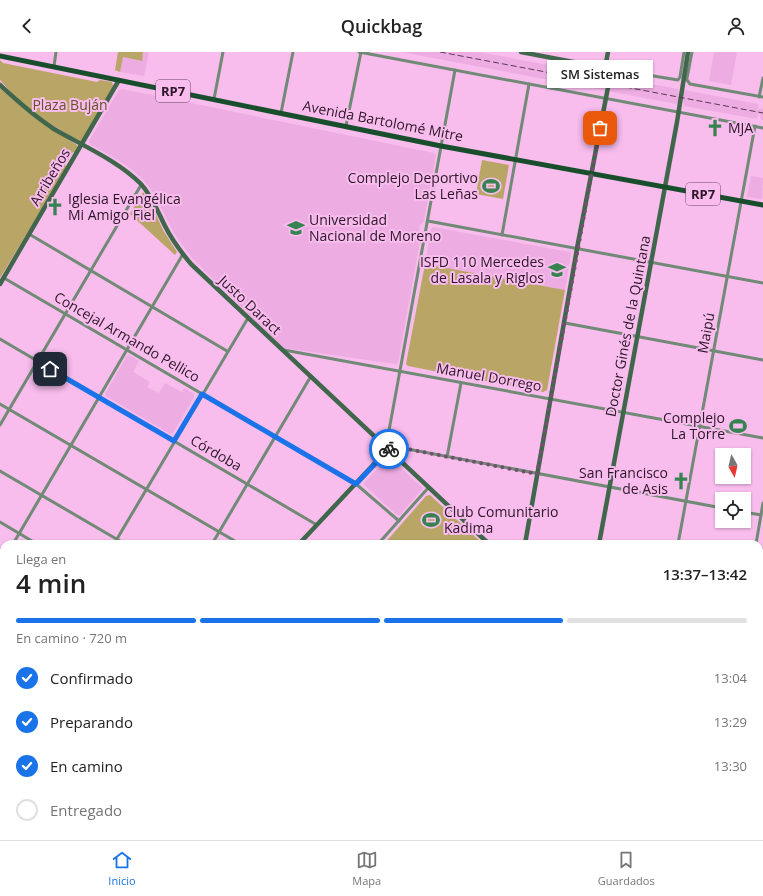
<!DOCTYPE html>
<html lang="es">
<meta charset="utf-8">
<style>
:root{--surface:#fff;--page:#f6f6f6;--text:#222;--muted:#767676;--line:#e0e0e0;--accent:#1a73e8}
body{margin:0;font-family:"Open Sans",sans-serif;background:var(--page);color:var(--text);height:100vh;display:flex;flex-direction:column;font-size:15px;white-space:nowrap}
*{box-sizing:border-box;margin:0}
p{font-size:13px;color:var(--muted)}
.icon{flex:none;width:22px;height:22px;fill:none;stroke:currentColor;stroke-width:2;stroke-linecap:round;stroke-linejoin:round}
.map{position:relative;flex:1;overflow:hidden}
.sheet{position:absolute;left:0px;top:488px;width:763px;height:300px;display:flex;flex-direction:column;background:var(--surface);border-radius:12px 12px 0 0;box-shadow:0 1px 3px #0004}
.sheet>*{flex:none}
.needle{width:26px;rotate:172deg}
.buttons{position:absolute;left:715px;top:396px;display:grid;gap:8px}
.buttons a{display:grid;place-items:center;width:36px;height:36px;border-radius:0px;background:var(--surface);box-shadow:0 1px 3px #0004;font-size:20px}
.pin{position:absolute;display:grid;place-items:center;width:34px;height:34px;color:#fff;margin:-17px;border-radius:8px;box-shadow:0 2px 6px #0006}
.courier{position:absolute;display:grid;place-items:center;width:40px;height:40px;margin:-20px;border:3px solid #1a73e8;border-radius:50%;background:#fff;color:#222;box-shadow:0 1px 5px #0007}
.bubble{position:absolute;height:28px;border-radius:0px;background:var(--surface);box-shadow:0 1px 3px #0004;font-size:13px;font-weight:600;line-height:28px;text-align:center}
.head em{font-style:normal;font-weight:600}
.head div{display:flex;flex-direction:column-reverse}
.head{display:flex;align-items:center;justify-content:space-between;height:68px;padding:0 16px}
h1{font-size:26px;font-weight:600;line-height:30px}
.bar{display:grid;grid-template-columns:repeat(4,1fr);gap:6px 4px;align-content:center;height:48px;padding:0 16px}
.bar i{height:5px;border-radius:3px;background:var(--line)}
.bar .on{background:var(--accent)}
.bar p{grid-column:span 4}
ol{padding:0 16px;list-style:none}
li{display:flex;align-items:center;gap:12px;height:44px}
li p{margin-inline-start:auto}
li .icon{padding:4px;border-radius:50%;background:var(--accent);color:#fff;stroke-width:4}
li:last-child{color:var(--muted)}
li i{width:22px;height:22px;border:2px solid var(--line);border-radius:50%}
header{display:flex;justify-content:space-between;align-items:center;height:52px;padding:0 16px;background:var(--surface);font-size:18px;font-weight:600}
.tabs{display:flex;justify-content:space-around;align-items:center;height:56px;border-top:1px solid var(--line);background:var(--surface);font-size:11px;color:var(--muted)}
.tabs a{display:grid;justify-items:center;gap:2px}
.tabs .on{color:var(--accent)}
.map>svg:first-child{display:block}
.built{fill:#eeade2}
.green{fill:#b9a565}
.lines{fill:none;stroke-linecap:round;stroke-linejoin:round}
.street{stroke:#708a76;stroke-width:3}
.secondary{stroke:#40674b;stroke-width:4.5}
.primary{stroke:#194e2d;stroke-width:5}
.rail{stroke:#583a54;stroke-width:1;stroke-dasharray:6 3;stroke-linecap:butt}
.done{stroke:#73506e;stroke-width:4;stroke-dasharray:0 7.2}
.route{stroke:#1a73e8;stroke-width:5}
.labels{text-anchor:middle;stroke-width:4;stroke-linejoin:round;paint-order:stroke}
.shield{fill:#f8bced;stroke:#694864;stroke-width:1}
.shield-label{font-size:13px;font-weight:bold;fill:#2c1629}
.park-label{font-size:14px;fill:#625426;stroke:#f8bced}
.street-label{font-size:14px;fill:#2c1629;stroke:#f8bced}
.poi-label{font-size:14px;fill:#2c1629;stroke:#f8bced;text-anchor:start}
</style>
<header><svg class="icon" aria-label="back" viewBox="0 0 24 24"><path d="M15 5l-7 7 7 7"/></svg>Quickbag<svg class="icon" aria-label="person" viewBox="0 0 24 24"><circle cx="12" cy="8" r="4"/><path d="M4 21q1-7 8-7t8 7"/></svg></header>
<div class="map">
<svg width="763" height="788" viewBox="0 0 763 788">
<rect width="100%" height="100%" fill="#f8bced"/>
<g class="built">
<polygon points="143,0 149,0 144,24 120,20 123,5 141,9"/>
<polygon points="401,0 479,0 678,37 678,40 683,41 684,38 758,52 759,57 761,57 763,55 763,68 761,68 760,62 758,62 757,67 684,54 683,49 678,49 677,52"/>
<polygon points="714,0 737,0 731,33 709,29"/>
<polygon points="123,37 434,101 436,103 424,169 420,173 418,187 420,189 398,311 395,312 285,296 278,292 192,206 174,181 155,144 147,132 136,121 121,110 90,92 89,89 119,38"/>
<polygon points="751,124 763,126 762,147 747,145"/>
<polygon points="433,175 570,200 571,202 565,238 425,212 431,177"/>
<polygon points="129,303 139,309 133,320 150,330 147,335 159,341 165,331 182,340 184,336 194,342 194,345 173,381 170,382 106,344 105,342 127,304"/>
<polygon points="389,405 423,436 400,463 397,463 363,432"/>
</g>
<g class="green">
<polygon points="118,0 143,0 142,9 123,5 120,20 115,18"/>
<polygon points="0,8 3,11 97,30 100,28 112,30 113,34 81,90 44,68 17,47 0,28"/>
<path d="M0,36C24,59 49,76 77,93L78,95L75,100H73L65,113L67,115L0,226Z"/>
<polygon points="482,108 509,113 503,147 476,142"/>
<polygon points="143,140 153,156 163,178 177,200 175,203 130,162"/>
<polygon points="425,212 565,238 547,338 543,340 408,314 406,312"/>
<polygon points="430,443 483,492 384,492 426,444"/>
<polygon points="323,784 389,784 386,788 319,788"/>
</g>
<g class="lines">
<g class="street">
<polyline points="359,0 763,76"/>
<polyline points="692,0 687,26 687,28 690,32 763,45"/>
<polyline points="54,14 56,0"/>
<polyline points="605,16 678,28 680,25 684,0"/>
<polyline points="455,18 388,384 387,391 388,397 402,396 722,456"/>
<polyline points="759,45 763,26"/>
<polyline points="214,47 223,0"/>
<polyline points="281,61 293,0"/>
<polyline points="346,74 361,0"/>
<polyline points="428,169 763,231"/>
<polyline points="29,182 227,299"/>
<polyline points="502,183 529,32"/>
<polyline points="4,226 356,432 399,469"/>
<polyline points="565,271 763,308"/>
<polyline points="0,287 317,473"/>
<polyline points="284,298 763,386"/>
<polyline points="0,352 240,492"/>
<polyline points="0,373 141,133"/>
<polyline points="447,405 461,331"/>
<polyline points="0,419 125,492"/>
<polyline points="744,460 761,463"/>
<polyline points="0,470 37,492"/>
<polyline points="13,492 183,202"/>
<polyline points="114,492 248,266"/>
<polyline points="212,492 311,324"/>
<polyline points="378,492 429,435"/>
<polyline points="678,492 755,74"/>
<polyline points="756,492 763,451"/>
<polyline points="0,514 4,507"/>
<polyline points="0,539 4,541"/>
<polyline points="759,541 763,542"/>
<polyline points="0,603 4,605"/>
<polyline points="759,618 763,619"/>
<polyline points="0,662 4,658"/>
<polyline points="0,672 4,675"/>
<polyline points="759,764 763,760"/>
<polyline points="117,784 122,788"/>
<polyline points="240,784 244,788"/>
<polyline points="492,784 497,788"/>
<polyline points="562,784 566,788"/>
<polyline points="632,784 636,788"/>
<polyline points="649,784 653,788"/>
<polyline points="715,784 719,788"/>
<polyline points="69,788 72,784"/>
<polyline points="141,788 145,784"/>
<polyline points="214,788 217,784"/>
<polyline points="284,788 287,784"/>
<polyline points="322,788 325,784"/>
<polyline points="377,788 381,784"/>
<polyline points="417,788 420,784"/>
<polyline points="511,788 516,784"/>
<polyline points="523,788 527,784"/>
<polyline points="641,788 645,784"/>
<polyline points="736,788 740,784"/>
</g>
<g class="secondary">
<polyline points="521,0 605,16"/>
<polyline points="605,16 608,0"/>
<path d="M0,33C17,49 34,64 54,77C83,94 117,108 141,132C152,144 158,160 165,174C172,188 181,200 191,212L489,492"/>
<polyline points="0,232 119,28"/>
<polyline points="299,492 388,397"/>
<polyline points="525,492 578,191 610,25 605,16"/>
<polyline points="599,492 677,70 688,0"/>
<polyline points="759,709 763,710"/>
<polyline points="759,746 763,750"/>
<polyline points="0,786 4,781"/>
</g>
<polyline class="primary" points="0,4 441,94 763,153"/>
<polyline class="rail" points="440,0 763,61"/>
</g>
<g class="lines">
<polyline class="done" points="389,397 402,396 537,422 600,76"/>
<polyline class="route" points="50,317 174,389 202,342 356,432 389,397"/>
</g>
<defs>
<g id="church-bare" transform="scale(1.38)"><path d="M-1.2-6h2.4v3.5h3.3v2.4h-3.3V6h-2.4V-.1h-3.3v-2.4h3.3Z" fill="#368251" stroke="#f8bced" stroke-width="2.5" paint-order="stroke"/></g>
<g id="stadium-bare" transform="scale(1.38)"><path d="M0-5a6.5 5 0 1 0 0 10a6.5 5 0 1 0 0-10ZM-3.5-1.8h7v3.6h-7Z" fill="#368251" stroke="#f8bced" stroke-width="2.5" paint-order="stroke"/></g>
<g id="university-bare" transform="scale(1.38)"><path d="M0-5L7-2L0 1L-7-2ZM-4 1L0 2.5L4 1V4Q0 6-4 4Z" fill="#368251" stroke="#f8bced" stroke-width="2.5" paint-order="stroke"/></g>
</defs>
<g fill-rule="evenodd">
<use href="#church-bare" x="715" y="76"/>
<use href="#stadium-bare" x="491" y="134"/>
<use href="#church-bare" x="55" y="155"/>
<use href="#university-bare" x="296" y="176"/>
<use href="#university-bare" x="557" y="218"/>
<use href="#stadium-bare" x="738" y="374"/>
<use href="#church-bare" x="681" y="429"/>
<use href="#stadium-bare" x="431" y="468"/>
</g>
<g class="labels">
<g class="shield">
<rect x="156" y="28" width="34" height="22" rx="3"/>
<rect x="686" y="131" width="34" height="22" rx="3"/>
</g>
<g class="shield-label">
<text x="173" y="44">RP7</text>
<text x="703" y="147">RP7</text>
</g>
<g class="park-label">
<text x="70" y="58">Plaza Buján</text>
</g>
<g class="street-label">
<text transform="translate(383 69) rotate(11)" y="5">Avenida Bartolomé Mitre</text>
<text transform="translate(50 125) rotate(-59)" y="5">Arribeños</text>
<text transform="translate(250 253) rotate(43)" y="5">Justo Daract</text>
<text transform="translate(628 274) rotate(-79)" y="5">Doctor Ginés de la Quintana</text>
<text transform="translate(706 281) rotate(-80)" y="5">Maipú</text>
<text transform="translate(127 285) rotate(30)" y="5">Concejal Armando Pellico</text>
<text transform="translate(489 325) rotate(10)" y="5">Manuel Dorrego</text>
<text transform="translate(216 401) rotate(30)" y="5">Córdoba</text>
</g>
<g class="poi-label">
<text x="728" y="81">MJA</text>
<text x="478" y="131" text-anchor="end">Complejo Deportivo<tspan x="478" dy="16">Las Leñas</tspan></text>
<text x="68" y="152">Iglesia Evangélica<tspan x="68" dy="16">Mi Amigo Fiel</tspan></text>
<text x="309" y="173">Universidad<tspan x="309" dy="16">Nacional de Moreno</tspan></text>
<text x="544" y="215" text-anchor="end">ISFD 110 Mercedes<tspan x="544" dy="16">de Lasala y Riglos</tspan></text>
<text x="725" y="371" text-anchor="end">Complejo<tspan x="725" dy="16">La Torre</tspan></text>
<text x="668" y="426" text-anchor="end">San Francisco<tspan x="668" dy="16">de Asis</tspan></text>
<text x="444" y="465">Club Comunitario<tspan x="444" dy="16">Kadima</tspan></text>
</g>
</g>
</svg>
<div class="buttons">
<a><svg class="needle" viewBox="-14 -14 28 28"><path d="M0-13l5 13h-10z" fill="#e53935"/><path d="M0 13l5-13h-10z" fill="#767676"/></svg></a>
<a><svg class="icon" aria-label="locate" viewBox="0 0 24 24"><circle cx="12" cy="12" r="6"/><path d="M12 2v4M12 18v4M2 12h4M18 12h4"/></svg></a>
</div>
<div class="pin" style="left:600px;top:76px;background:#ea580c"><svg class="icon" aria-label="bag" viewBox="0 0 24 24"><path d="M5 8h14l-1 12H6zM9 8a3 3 0 0 1 6 0"/></svg></div>
<div class="pin" style="left:50px;top:317px;background:#1f2937"><svg class="icon" aria-label="home" viewBox="0 0 24 24"><path d="M3 11l9-7 9 7M6 9v11h12V9"/></svg></div>
<div class="courier" style="left:389px;top:397px"><svg class="icon" aria-label="bike" viewBox="0 0 24 24"><circle cx="6" cy="16" r="4"/><circle cx="18" cy="16" r="4"/><path d="M6 16l4-8h5l3 8M10 8l3 8H6M13 5h3"/></svg></div>
<div class="bubble" style="left:547px;top:8px;width:106px">SM Sistemas</div>
<section class="sheet">
<div class="head"><div><h1>4 min</h1><p>Llega en</p></div><em>13:37–13:42</em></div>
<div class="bar"><i class="on"></i><i class="on"></i><i class="on"></i><i></i><p>En camino · 720 m</p></div>
<ol>
<li><svg class="icon" aria-label="check" viewBox="0 0 24 24"><path d="M5 12l5 5 9-10"/></svg>Confirmado<p>13:04</p></li>
<li><svg class="icon" aria-label="check" viewBox="0 0 24 24"><path d="M5 12l5 5 9-10"/></svg>Preparando<p>13:29</p></li>
<li><svg class="icon" aria-label="check" viewBox="0 0 24 24"><path d="M5 12l5 5 9-10"/></svg>En camino<p>13:30</p></li>
<li><i></i>Entregado</li>
</ol>
</section>
</div>
<nav class="tabs">
<a class="on"><svg class="icon" aria-label="home" viewBox="0 0 24 24"><path d="M3 11l9-7 9 7M6 9v11h12V9"/></svg>Inicio</a>
<a><svg class="icon" aria-label="map" viewBox="0 0 24 24"><path d="M3 6l6-2 6 2 6-2v14l-6 2-6-2-6 2zM9 4v14M15 6v14"/></svg>Mapa</a>
<a><svg class="icon" aria-label="saved" viewBox="0 0 24 24"><path d="M7 4h10v16l-5-4-5 4z"/></svg>Guardados</a>
</nav>
